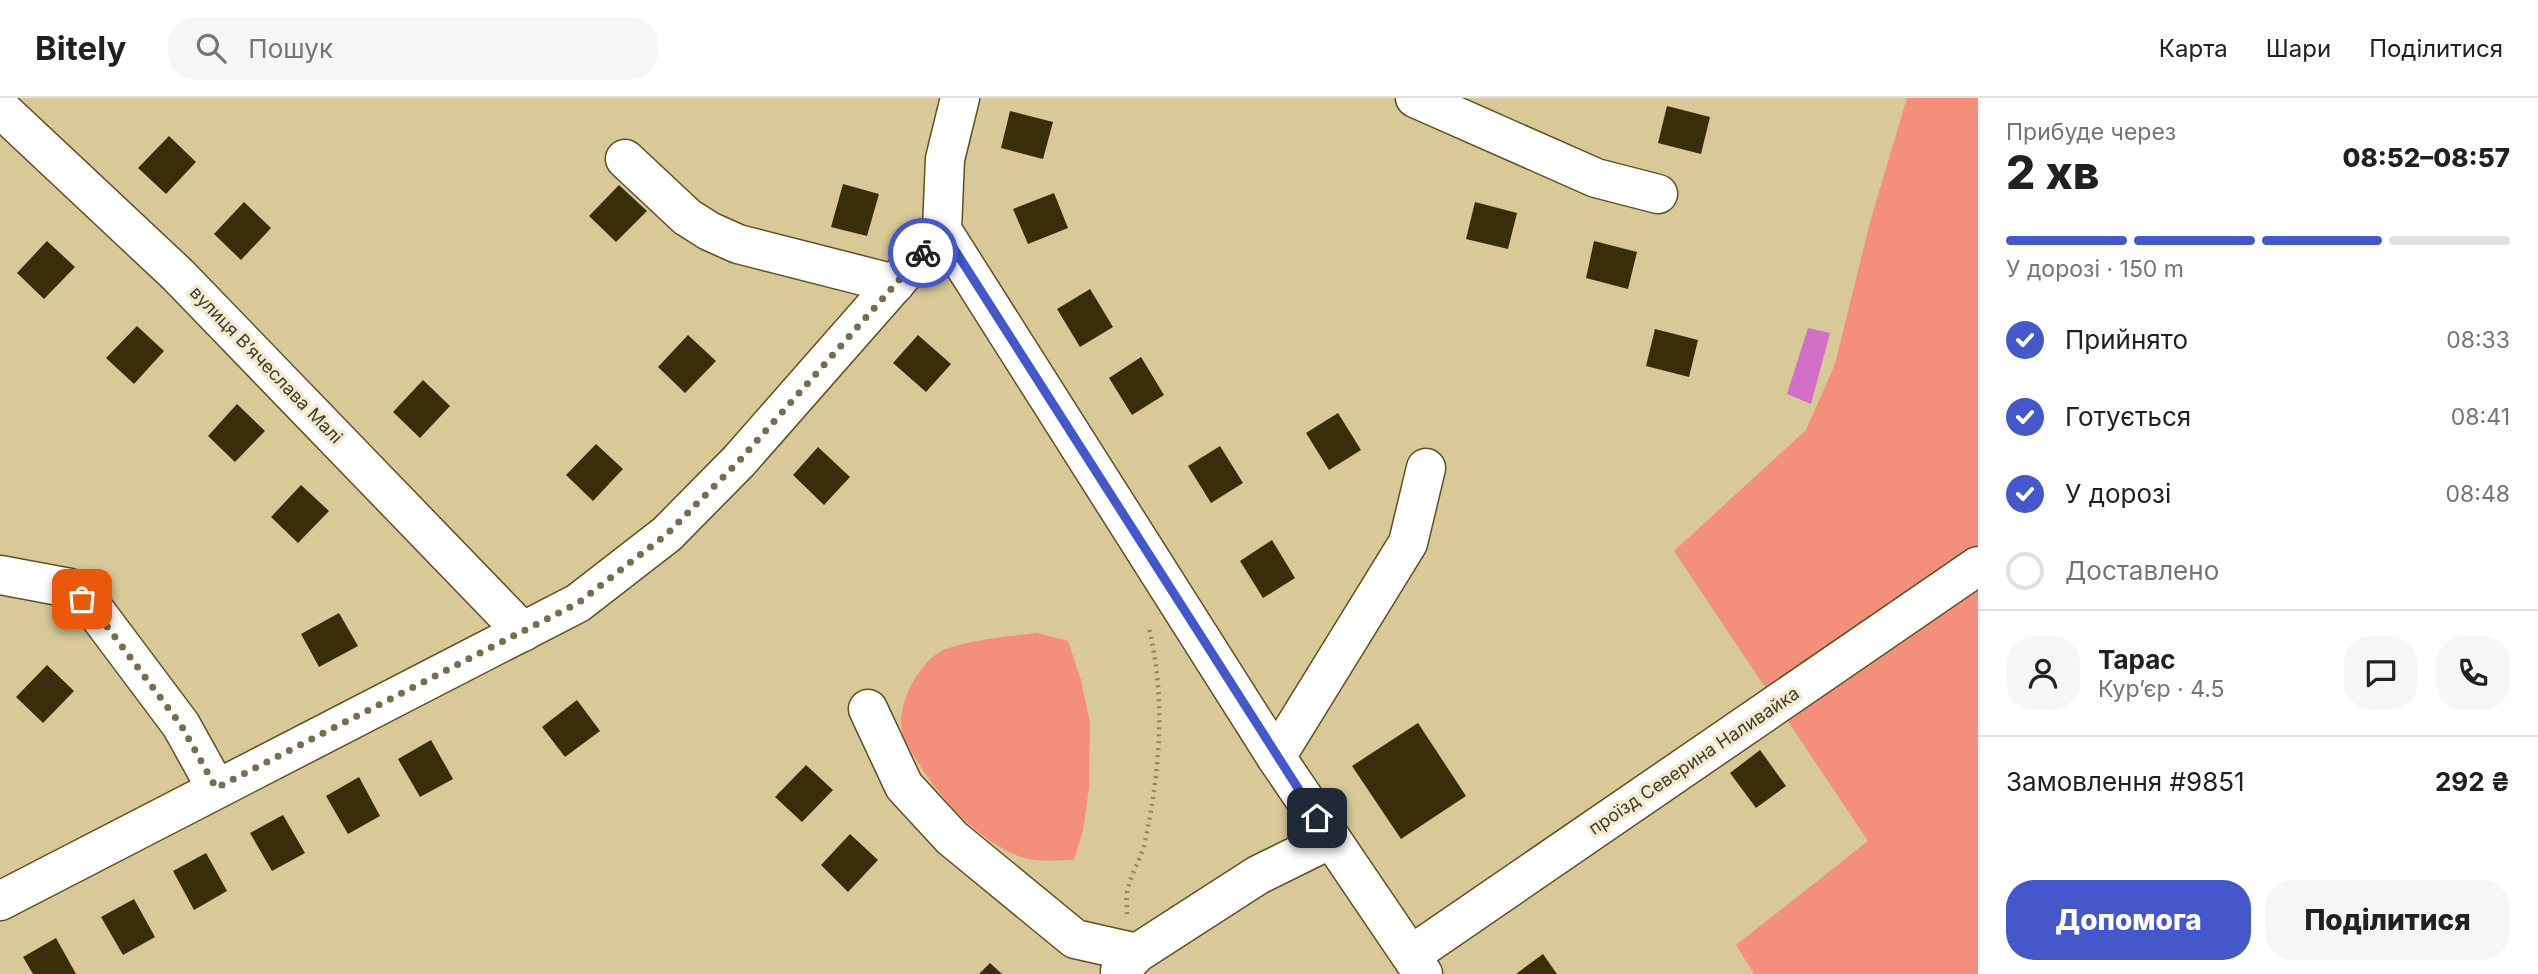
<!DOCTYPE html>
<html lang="uk">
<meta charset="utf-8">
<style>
:root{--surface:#fff;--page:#f6f6f6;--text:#202124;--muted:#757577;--line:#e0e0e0;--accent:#4457cb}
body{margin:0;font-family:Inter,sans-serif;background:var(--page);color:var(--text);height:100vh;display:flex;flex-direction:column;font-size:26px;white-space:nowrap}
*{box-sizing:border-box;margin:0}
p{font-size:23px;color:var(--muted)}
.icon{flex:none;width:38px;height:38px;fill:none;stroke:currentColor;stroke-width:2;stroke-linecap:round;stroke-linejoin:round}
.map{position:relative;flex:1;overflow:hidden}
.panel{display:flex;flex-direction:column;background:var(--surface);width:560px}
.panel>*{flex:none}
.pin{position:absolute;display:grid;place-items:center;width:60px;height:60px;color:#fff;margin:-30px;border-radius:14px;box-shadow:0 4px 10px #0006}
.courier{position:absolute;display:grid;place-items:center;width:70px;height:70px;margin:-35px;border:5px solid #4457cb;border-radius:50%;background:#fff;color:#222;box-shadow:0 2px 9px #0007}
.head em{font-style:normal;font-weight:800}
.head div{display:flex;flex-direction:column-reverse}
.head{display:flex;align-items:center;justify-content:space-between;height:119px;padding:0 28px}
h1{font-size:46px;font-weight:800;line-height:52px}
.bar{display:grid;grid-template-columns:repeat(4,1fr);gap:10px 7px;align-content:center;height:84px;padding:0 28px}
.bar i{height:9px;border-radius:5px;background:var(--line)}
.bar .current{background:var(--accent)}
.bar p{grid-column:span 4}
.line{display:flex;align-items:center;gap:18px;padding:0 28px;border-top:2px solid var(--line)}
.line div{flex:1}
.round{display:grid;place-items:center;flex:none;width:74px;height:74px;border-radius:28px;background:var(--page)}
ol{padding:0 28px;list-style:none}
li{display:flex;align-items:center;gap:21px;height:77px}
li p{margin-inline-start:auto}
li .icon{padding:7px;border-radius:50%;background:var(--accent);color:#fff;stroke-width:4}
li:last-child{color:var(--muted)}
li i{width:38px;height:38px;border:4px solid var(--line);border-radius:50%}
.action{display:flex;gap:14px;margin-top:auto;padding:14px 28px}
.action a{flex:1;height:80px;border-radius:28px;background:var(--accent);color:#fff;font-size:28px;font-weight:800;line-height:80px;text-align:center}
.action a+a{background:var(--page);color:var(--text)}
header{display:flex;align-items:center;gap:42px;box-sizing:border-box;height:98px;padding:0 35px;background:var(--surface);border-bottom:2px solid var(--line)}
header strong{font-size:33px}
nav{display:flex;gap:38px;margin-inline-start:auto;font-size:24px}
.search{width:490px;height:63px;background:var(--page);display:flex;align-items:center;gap:18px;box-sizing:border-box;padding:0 24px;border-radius:28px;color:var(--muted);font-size:26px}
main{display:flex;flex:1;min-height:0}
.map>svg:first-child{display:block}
.green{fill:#f48f7c}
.water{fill:#d06fc5}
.building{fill:#392e09}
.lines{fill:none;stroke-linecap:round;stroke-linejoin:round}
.minor-casing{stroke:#5f5021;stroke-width:41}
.path{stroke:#918562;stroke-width:4.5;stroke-dasharray:2 5;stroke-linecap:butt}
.minor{stroke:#fff;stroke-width:38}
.done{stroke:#786d4f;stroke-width:7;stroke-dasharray:0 12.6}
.route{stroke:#4457cb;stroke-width:9}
.labels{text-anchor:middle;stroke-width:7;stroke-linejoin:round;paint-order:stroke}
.street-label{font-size:18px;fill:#433c28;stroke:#f2ead1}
</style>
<header>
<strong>Bitely</strong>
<div class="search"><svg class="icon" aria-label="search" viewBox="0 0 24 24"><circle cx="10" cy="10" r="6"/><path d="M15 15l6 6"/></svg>Пошук</div>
<nav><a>Карта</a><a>Шари</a><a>Поділитися</a></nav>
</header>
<main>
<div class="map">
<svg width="1978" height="876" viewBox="0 0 1978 876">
<rect width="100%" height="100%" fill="#d9c998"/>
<g class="green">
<polygon points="1907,0 1978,0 1978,876 1754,876 1736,847 1868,743 1674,453 1806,332 1835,266 1870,124"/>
<path d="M1037,535L1068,543L1081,582L1090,625L1089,690L1083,733L1074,762C1056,762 1033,765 1016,757C973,738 938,698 914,658C911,652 905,646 903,639C895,610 914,572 938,555C953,544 1016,537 1037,535Z"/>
</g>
<polygon class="water" points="1808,230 1830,235 1811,306 1787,296"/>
<g class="building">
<polygon points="1667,8 1710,19 1701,56 1658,45"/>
<polygon points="1010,13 1053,24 1043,61 1001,50"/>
<polygon points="169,38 196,64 166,96 138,70"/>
<polygon points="843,86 879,96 867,138 831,129"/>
<polygon points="619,87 647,113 616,144 589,118"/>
<polygon points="1054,95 1068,130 1028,146 1013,111"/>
<polygon points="244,104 271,130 241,162 214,136"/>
<polygon points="1475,104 1517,115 1508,151 1466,141"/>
<polygon points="47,143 75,169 44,201 17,175"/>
<polygon points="1594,143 1637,154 1628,191 1586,180"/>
<polygon points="1090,191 1113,229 1080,249 1057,211"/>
<polygon points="137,228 164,253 134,286 106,260"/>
<polygon points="1655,231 1698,242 1689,279 1646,268"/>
<polygon points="688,237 716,263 685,295 658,269"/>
<polygon points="918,237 951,266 926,294 893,265"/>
<polygon points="1141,259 1164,297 1132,317 1109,280"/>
<polygon points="423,282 450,308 420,340 393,314"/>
<polygon points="237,306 265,333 235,364 208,338"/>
<polygon points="1338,315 1361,352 1329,372 1306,335"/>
<polygon points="596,346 623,371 593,403 566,377"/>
<polygon points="1220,348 1243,385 1211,405 1188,368"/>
<polygon points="818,349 850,379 824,407 793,377"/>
<polygon points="301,387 329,413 298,445 271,419"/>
<polygon points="1272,442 1295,480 1263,500 1240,463"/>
<polygon points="339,515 358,548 319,569 301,536"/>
<polygon points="47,567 74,593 43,625 16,599"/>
<polygon points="577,602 600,633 565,659 542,629"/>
<polygon points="1418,625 1466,698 1401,741 1352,668"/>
<polygon points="431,642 453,681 420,699 398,661"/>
<polygon points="1760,652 1786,688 1756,710 1730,675"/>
<polygon points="806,667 833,692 802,724 775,699"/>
<polygon points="359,679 380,718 348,736 326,698"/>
<polygon points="283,717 305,755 272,773 250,735"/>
<polygon points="850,736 878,762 848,794 821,767"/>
<polygon points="206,755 227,793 194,812 173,773"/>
<polygon points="134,801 155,839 123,857 101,819"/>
<polygon points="56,840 76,876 33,876 23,859"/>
<polygon points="1543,856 1557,876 1516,876"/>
<polygon points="990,865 1002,876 979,876"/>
</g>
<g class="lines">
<g class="minor-casing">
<g id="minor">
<polyline points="960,0 945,61 942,132 1276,659 1423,876"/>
<polyline points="1415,0 1596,80 1658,96"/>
<polyline points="0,10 178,177 523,534"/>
<polyline points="625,61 687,119 709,133 738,146 895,186"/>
<polyline points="0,477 70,490 94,511 181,627 216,690"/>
<polyline points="868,611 904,688 952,740 1075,841 1137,855"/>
<polyline points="1276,659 1408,445 1426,370"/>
<polyline points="0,803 578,505 667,436 739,363 942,132"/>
<polyline points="1411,857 1978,468"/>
<polyline points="1120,873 1137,855 1258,777 1331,741"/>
</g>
</g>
<path class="path" d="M1127,816C1127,810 1126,802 1127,795C1130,777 1141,761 1145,744C1160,672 1166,602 1149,530"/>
<use href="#minor" class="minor"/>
</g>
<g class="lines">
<polyline class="done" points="82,501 94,511 181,627 216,690 578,505 667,436 739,363 923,155"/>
<polyline class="route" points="923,155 942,132 1317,720"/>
</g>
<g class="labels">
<g class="street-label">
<text transform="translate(266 267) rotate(46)" y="6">вулиця Вʼячеслава Малі</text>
<text transform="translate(1694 663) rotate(-34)" y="6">проїзд Северина Наливайка</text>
</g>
</g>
</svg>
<div class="pin" style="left:82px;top:501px;background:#ea580c"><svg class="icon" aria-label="bag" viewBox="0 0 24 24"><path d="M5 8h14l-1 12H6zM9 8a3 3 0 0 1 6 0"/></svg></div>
<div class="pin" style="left:1317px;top:720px;background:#1f2937"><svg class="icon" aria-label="home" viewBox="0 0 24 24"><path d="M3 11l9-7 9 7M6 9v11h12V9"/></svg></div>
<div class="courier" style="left:923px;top:155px"><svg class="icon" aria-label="bike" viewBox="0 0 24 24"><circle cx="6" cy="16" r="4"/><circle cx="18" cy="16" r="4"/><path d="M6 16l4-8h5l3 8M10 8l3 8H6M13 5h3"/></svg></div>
</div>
<section class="panel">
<div class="head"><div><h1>2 хв</h1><p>Прибуде через</p></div><em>08:52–08:57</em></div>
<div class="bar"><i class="current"></i><i class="current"></i><i class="current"></i><i></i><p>У дорозі · 150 m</p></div>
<ol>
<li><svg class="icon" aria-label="check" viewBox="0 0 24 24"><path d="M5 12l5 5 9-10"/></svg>Прийнято<p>08:33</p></li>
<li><svg class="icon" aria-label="check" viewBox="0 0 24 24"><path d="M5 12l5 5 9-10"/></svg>Готується<p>08:41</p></li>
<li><svg class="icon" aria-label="check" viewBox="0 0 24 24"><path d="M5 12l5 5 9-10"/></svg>У дорозі<p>08:48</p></li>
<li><i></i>Доставлено</li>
</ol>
<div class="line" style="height:126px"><a class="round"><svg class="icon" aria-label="person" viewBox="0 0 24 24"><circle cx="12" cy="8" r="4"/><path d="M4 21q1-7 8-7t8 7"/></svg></a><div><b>Тарас</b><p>Кур’єр · 4.5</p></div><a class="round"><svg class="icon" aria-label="chat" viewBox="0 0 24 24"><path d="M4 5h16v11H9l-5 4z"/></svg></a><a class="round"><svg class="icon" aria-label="phone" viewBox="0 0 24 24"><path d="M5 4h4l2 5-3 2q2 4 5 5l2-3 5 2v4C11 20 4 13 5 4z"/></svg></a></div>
<div class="line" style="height:91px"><div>Замовлення #9851</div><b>292 ₴</b></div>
<div class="action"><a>Допомога</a><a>Поділитися</a></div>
</section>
</main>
